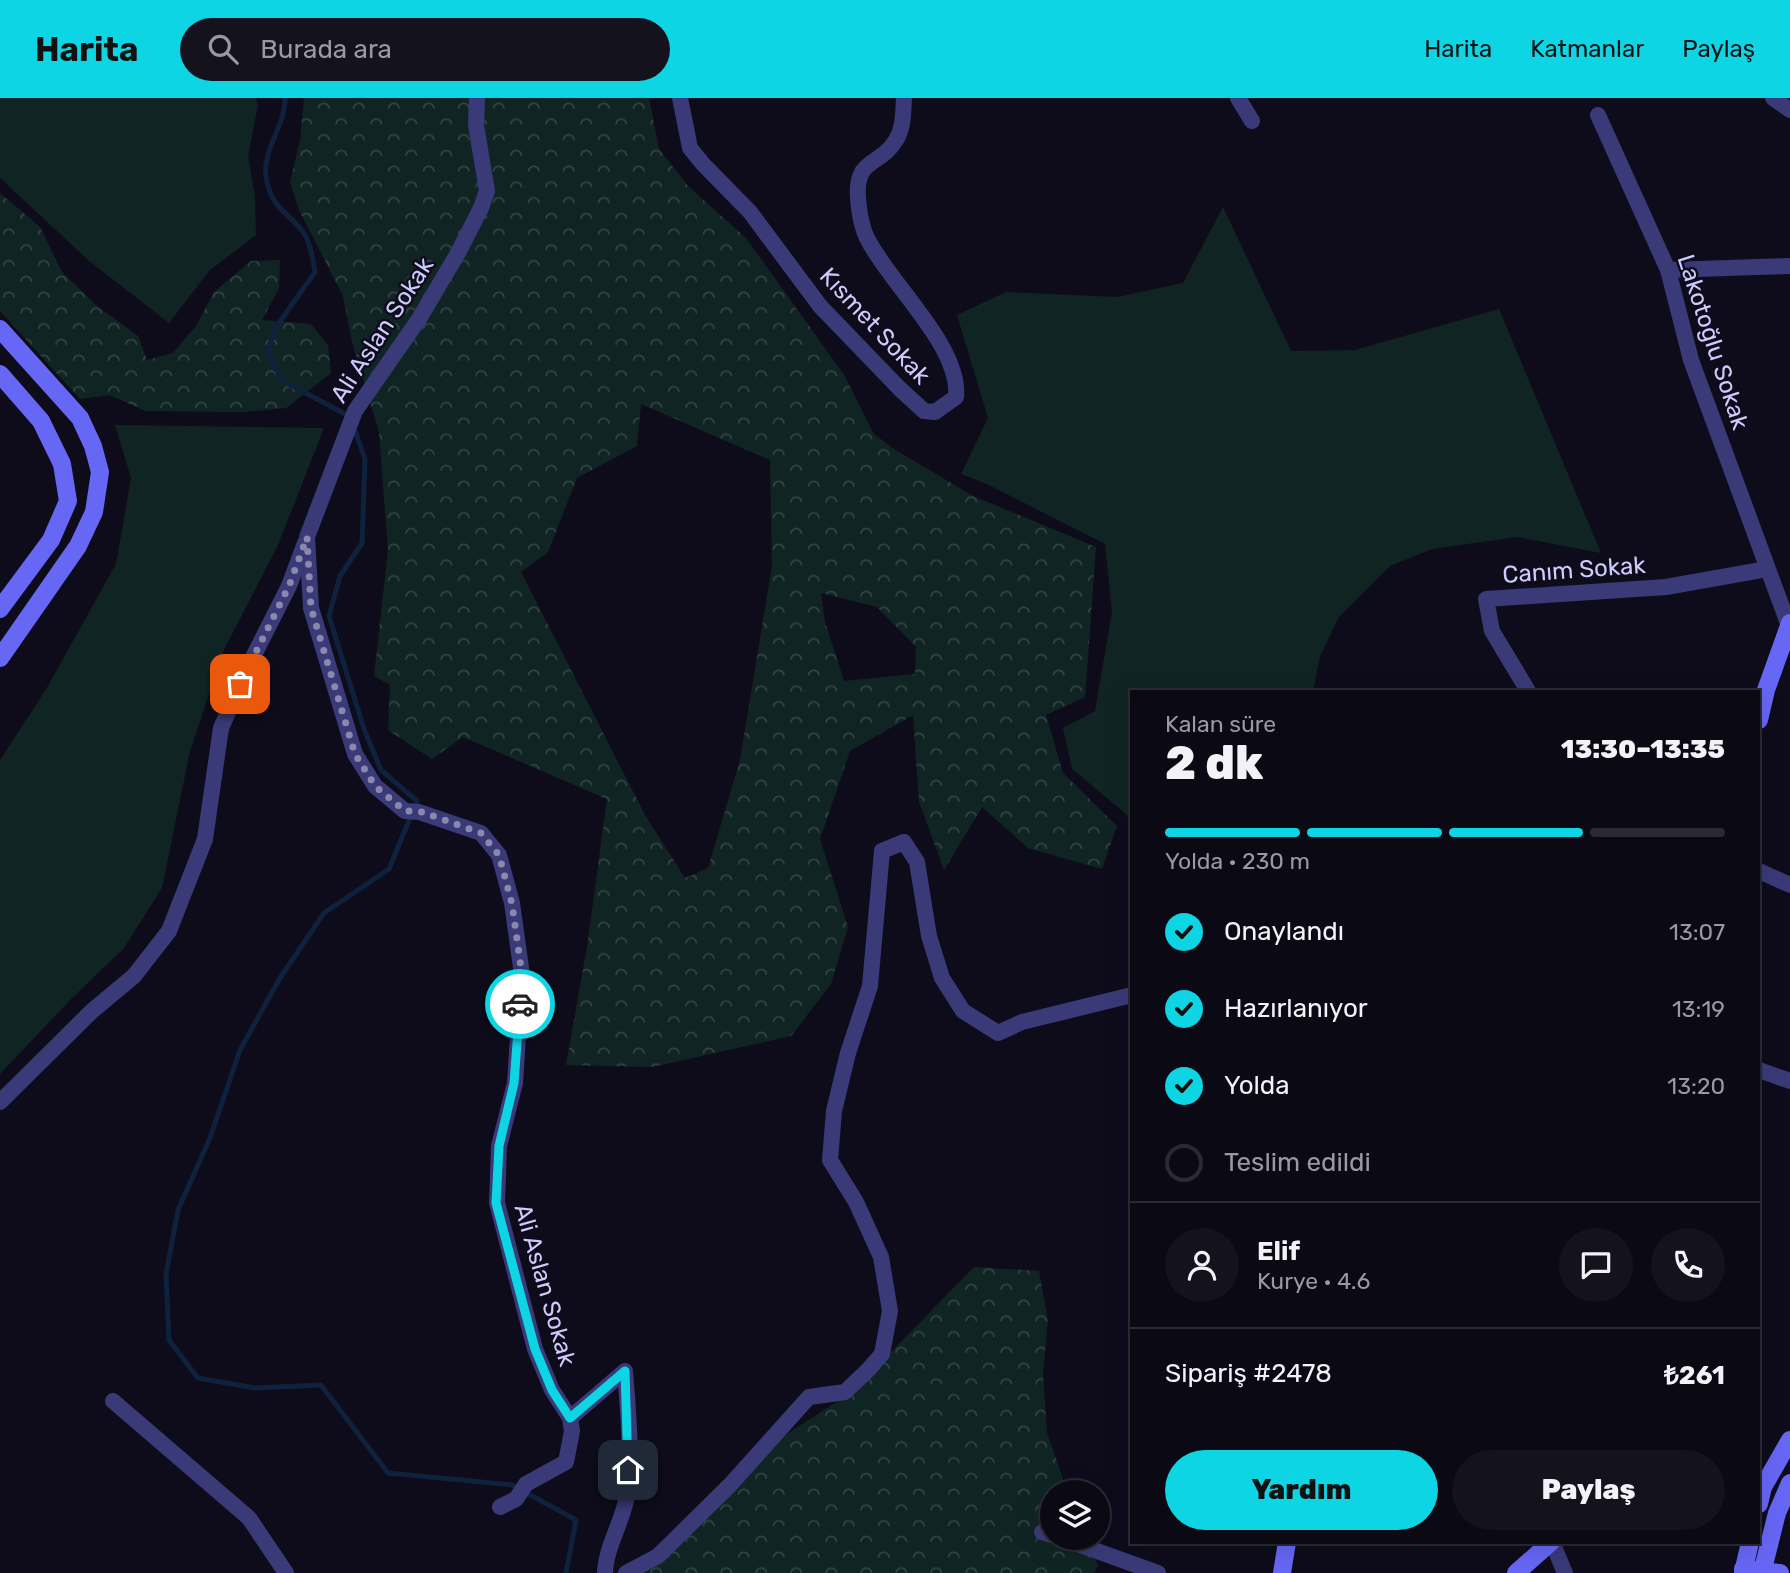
<!DOCTYPE html>
<html lang="tr">
<meta charset="utf-8">
<style>
:root{--surface:#0a0914;--page:#13121d;--text:#f1f3f6;--muted:#999aa0;--line:#2a2a34;--accent:#0dd5e4}
body{margin:0;font-family:Rubik,sans-serif;background:var(--page);color:var(--text);height:100vh;display:flex;flex-direction:column;font-size:26px;white-space:nowrap}
*{box-sizing:border-box;margin:0}
p{font-size:23px;color:var(--muted)}
.icon{flex:none;width:38px;height:38px;fill:none;stroke:currentColor;stroke-width:2;stroke-linecap:round;stroke-linejoin:round}
.map{position:relative;flex:1;overflow:hidden}
.drawer{position:absolute;left:1130px;top:592px;width:630px;height:854px;display:flex;flex-direction:column;background:var(--surface);border-radius:0px;box-shadow:0 7px 28px #0002,0 0 0 2px var(--line)}
.drawer>*{flex:none}
.tools{position:absolute;left:1040px;top:1382px;display:grid;gap:14px}
.tools a{display:grid;place-items:center;width:70px;height:70px;border-radius:50%;background:var(--surface);box-shadow:0 7px 28px #0002,0 0 0 2px var(--line);font-size:35px}
.pin{position:absolute;display:grid;place-items:center;width:60px;height:60px;color:#fff;margin:-30px;border-radius:14px;box-shadow:0 4px 10px #0006}
.courier{position:absolute;display:grid;place-items:center;width:70px;height:70px;margin:-35px;border:5px solid #0dd5e4;border-radius:50%;background:#fff;color:#222;box-shadow:0 2px 9px #0007}
.head em{font-style:normal;font-weight:800}
.head div{display:flex;flex-direction:column-reverse}
.head{display:flex;align-items:center;justify-content:space-between;height:119px;padding:0 35px}
h1{font-size:46px;font-weight:800;line-height:52px}
.bar{display:grid;grid-template-columns:repeat(4,1fr);gap:10px 7px;align-content:center;height:84px;padding:0 35px}
.bar i{height:9px;border-radius:5px;background:var(--line)}
.bar .on{background:var(--accent)}
.bar p{grid-column:span 4}
.line{display:flex;align-items:center;gap:18px;padding:0 35px;border-top:2px solid var(--line)}
.line div{flex:1}
.round{display:grid;place-items:center;flex:none;width:74px;height:74px;border-radius:37px;background:var(--page)}
ol{padding:0 35px;list-style:none}
li{display:flex;align-items:center;gap:21px;height:77px}
li p{margin-inline-start:auto}
li .icon{padding:7px;border-radius:50%;background:var(--accent);color:#111;stroke-width:4}
li:last-child{color:var(--muted)}
li i{width:38px;height:38px;border:4px solid var(--line);border-radius:50%}
.primary-button{display:flex;gap:14px;margin-top:auto;padding:14px 35px}
.primary-button a{flex:1;height:80px;border-radius:42px;background:var(--accent);color:#111;font-size:28px;font-weight:800;line-height:80px;text-align:center}
.primary-button a+a{background:var(--page);color:var(--text)}
header{display:flex;align-items:center;gap:42px;box-sizing:border-box;height:98px;padding:0 35px;background:var(--accent);color:#111}
header strong{font-size:33px}
nav{display:flex;gap:38px;margin-inline-start:auto;font-size:24px}
.search{width:490px;height:63px;background:var(--page);display:flex;align-items:center;gap:18px;box-sizing:border-box;padding:0 24px;border-radius:38px;color:var(--muted);font-size:26px}
.map>svg:first-child{display:block}
.green{fill:#102523}
.forest{fill:url(#forest-crowns);fill-rule:evenodd}
.lines{fill:none;stroke-linecap:round;stroke-linejoin:round}
.stream{stroke:#0e223e;stroke-width:5}
.street{stroke:#3a3a78;stroke-width:16}
.secondary{stroke:#6767f6;stroke-width:18}
.done{stroke:#8b88ad;stroke-width:7;stroke-dasharray:0 12.6}
.route{stroke:#0dd5e4;stroke-width:9}
.labels{text-anchor:middle;stroke-width:5;stroke-linejoin:round;paint-order:stroke}
.street-label{font-size:24px;fill:#cecafc;stroke:#0e0c1b}
</style>
<header>
<strong>Harita</strong>
<div class="search"><svg class="icon" aria-label="search" viewBox="0 0 24 24"><circle cx="10" cy="10" r="6"/><path d="M15 15l6 6"/></svg>Burada ara</div>
<nav><a>Harita</a><a>Katmanlar</a><a>Paylaş</a></nav>
</header>
<div class="map">
<svg width="1790" height="1475" viewBox="0 0 1790 1475">
<defs>
<pattern id="forest-crowns" width="20" height="18" patternUnits="userSpaceOnUse" patternTransform="scale(1.75)"><rect width="20" height="18" fill="#102523"/><path d="M2 6a3 3 0 1 1 6 0M12 15a3 3 0 1 1 6 0" fill="none" stroke="#324344"/></pattern>
</defs>
<rect width="100%" height="100%" fill="#0e0c1b"/>
<g class="green">
<polygon points="0,0 256,0 258,7 248,58 255,98 256,137 209,173 169,225 88,162 0,80"/>
<polygon points="1223,109 1291,253 1355,252 1499,211 1601,455 1517,439 1432,451 1390,468 1339,519 1320,558 1313,593 1132,593 1132,729 1126,716 1072,671 1063,630 1095,613 1112,514 1105,446 987,386 961,376 988,320 957,217 1006,194 1117,199 1183,185"/>
<polygon points="115,327 324,330 278,447 223,554 190,653 162,790 124,850 72,900 0,976 0,662 45,593 116,466 131,380"/>
</g>
<g class="forest">
<path d="M304,0H649L659,51L688,88L746,140L844,277L874,336L894,351L973,398L1096,449L1085,599L1046,617L1063,675L1117,728L1102,771L1028,750L982,709L944,772L919,704L913,617L850,653L820,741L848,829L831,886L791,938L652,969L566,967L587,849L607,701L463,639L432,661L388,632L390,587L374,578L388,452L379,334L352,244L343,198L299,112L290,84L300,43ZM641,306L770,362L772,468L740,662L708,770L685,780L645,717L521,474L548,454L577,380L637,348ZM821,495L877,509L916,549L915,576L844,583L825,524Z"/>
<polygon points="0,95 40,129 62,174 97,208 138,238 147,262 173,255 196,228 214,194 251,163 280,162 279,190 262,222 311,226 328,247 331,275 286,310 242,314 146,313 109,297 80,301 0,213"/>
<polygon points="974,1169 1039,1173 1048,1223 1043,1275 1047,1335 1068,1395 1052,1395 1052,1440 1086,1440 1098,1468 1094,1475 632,1475 759,1354 852,1294"/>
</g>
<g class="lines">
<g class="stream">
<path d="M285,0C286,27 262,51 266,79C271,112 290,114 305,137C311,147 313,163 315,174L274,232L268,253L281,282L349,318"/>
<polyline points="354,330 365,361 362,445 340,478 329,518 364,631 381,672 417,703 389,771 324,815 280,880 240,952 210,1040 178,1112 166,1176 169,1242 198,1280 255,1290 321,1287 388,1375 512,1387 576,1422 566,1475"/>
</g>
<g class="street">
<path d="M477,0L476,27L487,93L481,110L458,155L419,221L355,313L307,439L311,510L355,656L375,688L405,713L419,714L481,735L499,757L512,805L522,877L515,985L499,1048L497,1105L535,1251L552,1292L570,1320L625,1273C628,1312 632,1353 628,1392C625,1421 606,1446 605,1475"/>
<path d="M680,0L690,50L703,66L750,114L820,208L899,290L924,313L935,314L956,299C961,249 891,187 868,142C862,131 859,113 858,100C855,59 880,69 896,42C904,29 903,14 904,0"/>
<polyline points="1238,0 1252,23"/>
<polyline points="1773,0 1790,12"/>
<polyline points="1598,17 1668,172 1691,262 1789,528"/>
<polyline points="1668,172 1790,168"/>
<polyline points="1528,593 1492,533 1486,501 1666,489 1767,471"/>
<polyline points="1759,773 1790,787"/>
<polyline points="1759,972 1790,983"/>
<polyline points="0,1004 92,913 134,878 169,833 205,741 221,630 250,565 289,488 305,445"/>
<polyline points="113,1303 249,1420 286,1475"/>
<polyline points="500,1409 516,1401 526,1386 566,1364 572,1333 570,1320"/>
<polyline points="1042,1434 1052,1437"/>
<polyline points="1061,1440 1158,1475"/>
<polyline points="1552,1444 1565,1475"/>
<polyline points="626,1475 658,1458 730,1387 809,1299 845,1294 868,1272 882,1256 890,1213 881,1159 856,1104 830,1062 834,1013 848,955 870,888 882,753 904,744 917,764 929,838 942,880 963,913 998,935 1022,924 1132,897"/>
</g>
<g class="secondary">
<polyline points="0,231 80,320 93,348 100,374 94,414 78,448 0,560"/>
<polyline points="0,276 41,323 62,366 68,403 51,442 0,511"/>
<polyline points="1759,622 1766,592 1790,525"/>
<polyline points="1759,1406 1763,1389 1790,1342"/>
<polyline points="1743,1471 1780,1475"/>
<polyline points="1282,1475 1287,1444"/>
<polyline points="1516,1475 1551,1444"/>
<polyline points="1743,1475 1750,1444"/>
<polyline points="1762,1475 1777,1415 1790,1385"/>
</g>
</g>
<g class="lines">
<polyline class="done" points="240,586 289,488 307,439 311,510 355,656 375,688 405,713 419,713 481,735 499,757 512,806 522,877 520,906"/>
<polyline class="route" points="520,906 514,985 499,1048 496,1105 535,1251 552,1292 570,1320 625,1273 628,1372"/>
</g>
<g class="labels">
<g class="street-label">
<text transform="translate(875 228) rotate(47)" y="8">Kısmet Sokak</text>
<text transform="translate(382 232) rotate(-57)" y="8">Ali Aslan Sokak</text>
<text transform="translate(1713 244) rotate(72)" y="8">Lakotoğlu Sokak</text>
<text transform="translate(1574 472) rotate(-4)" y="8">Canım Sokak</text>
<text transform="translate(545 1187) rotate(74)" y="8">Ali Aslan Sokak</text>
</g>
</g>
</svg>
<div class="tools">
<a><svg class="icon" aria-label="layers" viewBox="0 0 24 24"><path d="M12 4l9 5-9 5-9-5zM3 14l9 5 9-5"/></svg></a>
</div>
<div class="pin" style="left:240px;top:586px;background:#ea580c"><svg class="icon" aria-label="bag" viewBox="0 0 24 24"><path d="M5 8h14l-1 12H6zM9 8a3 3 0 0 1 6 0"/></svg></div>
<div class="pin" style="left:628px;top:1372px;background:#1f2937"><svg class="icon" aria-label="home" viewBox="0 0 24 24"><path d="M3 11l9-7 9 7M6 9v11h12V9"/></svg></div>
<div class="courier" style="left:520px;top:906px"><svg class="icon" aria-label="car" viewBox="0 0 24 24"><path d="M5 17H2v-5l4-1 3-4h7l3 4 3 1v5h-3M9 17h6M6 11h13"/><circle cx="7" cy="17" r="2"/><circle cx="17" cy="17" r="2"/></svg></div>
<section class="drawer">
<div class="head"><div><h1>2 dk</h1><p>Kalan süre</p></div><em>13:30–13:35</em></div>
<div class="bar"><i class="on"></i><i class="on"></i><i class="on"></i><i></i><p>Yolda · 230 m</p></div>
<ol>
<li><svg class="icon" aria-label="check" viewBox="0 0 24 24"><path d="M5 12l5 5 9-10"/></svg>Onaylandı<p>13:07</p></li>
<li><svg class="icon" aria-label="check" viewBox="0 0 24 24"><path d="M5 12l5 5 9-10"/></svg>Hazırlanıyor<p>13:19</p></li>
<li><svg class="icon" aria-label="check" viewBox="0 0 24 24"><path d="M5 12l5 5 9-10"/></svg>Yolda<p>13:20</p></li>
<li><i></i>Teslim edildi</li>
</ol>
<div class="line" style="height:126px"><a class="round"><svg class="icon" aria-label="person" viewBox="0 0 24 24"><circle cx="12" cy="8" r="4"/><path d="M4 21q1-7 8-7t8 7"/></svg></a><div><b>Elif</b><p>Kurye · 4.6</p></div><a class="round"><svg class="icon" aria-label="chat" viewBox="0 0 24 24"><path d="M4 5h16v11H9l-5 4z"/></svg></a><a class="round"><svg class="icon" aria-label="phone" viewBox="0 0 24 24"><path d="M5 4h4l2 5-3 2q2 4 5 5l2-3 5 2v4C11 20 4 13 5 4z"/></svg></a></div>
<div class="line" style="height:91px"><div>Sipariş #2478</div><b>₺261</b></div>
<div class="primary-button"><a>Yardım</a><a>Paylaş</a></div>
</section>
</div>
